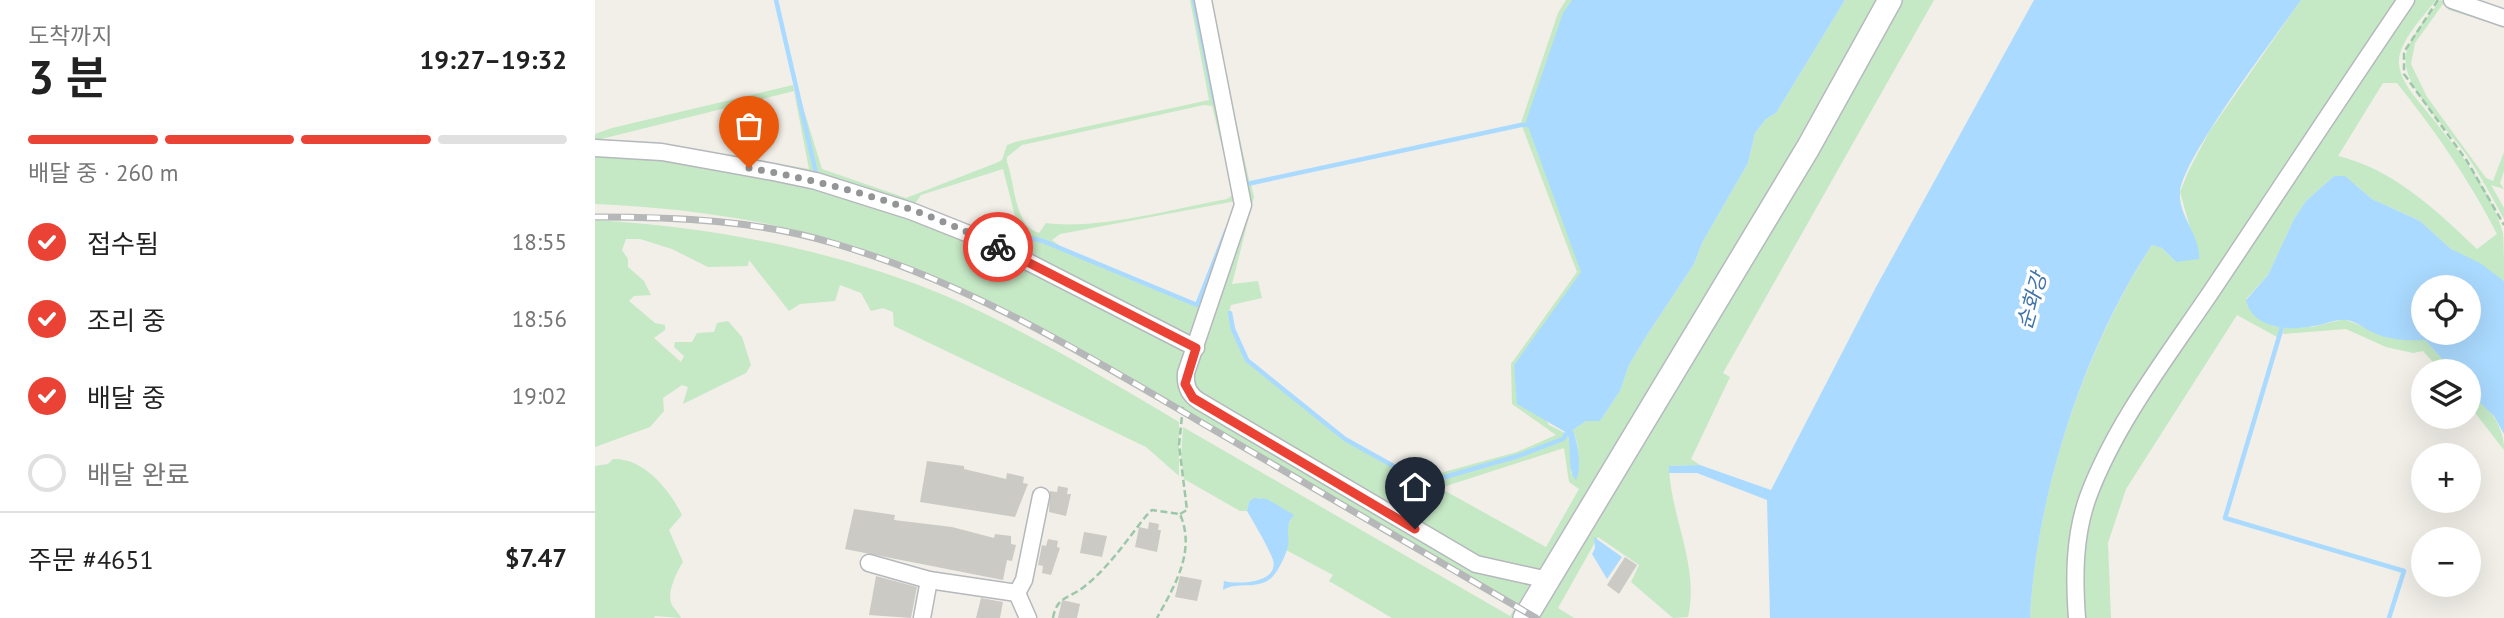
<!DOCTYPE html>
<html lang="ko">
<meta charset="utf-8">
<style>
:root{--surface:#fff;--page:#f2f2f2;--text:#222;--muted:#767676;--line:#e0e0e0;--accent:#ea4335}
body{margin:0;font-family:"PT Sans","Noto Sans KR",sans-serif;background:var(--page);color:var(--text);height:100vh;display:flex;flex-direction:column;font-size:26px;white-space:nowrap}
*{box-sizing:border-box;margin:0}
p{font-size:23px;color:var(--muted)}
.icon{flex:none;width:38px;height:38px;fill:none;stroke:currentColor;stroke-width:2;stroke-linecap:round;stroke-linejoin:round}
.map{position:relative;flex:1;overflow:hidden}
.side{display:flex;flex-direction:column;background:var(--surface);width:595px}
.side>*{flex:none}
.controls{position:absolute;left:1816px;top:275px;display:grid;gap:14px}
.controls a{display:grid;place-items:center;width:70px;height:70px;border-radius:50%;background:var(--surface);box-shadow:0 7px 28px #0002;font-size:35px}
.pin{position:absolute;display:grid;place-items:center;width:60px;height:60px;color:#fff;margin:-72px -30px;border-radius:50% 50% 50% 0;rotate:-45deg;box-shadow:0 0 7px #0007}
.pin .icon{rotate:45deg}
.courier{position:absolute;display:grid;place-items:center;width:70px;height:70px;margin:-35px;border:5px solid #ea4335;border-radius:50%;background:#fff;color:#222;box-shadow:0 2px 9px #0007}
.overview em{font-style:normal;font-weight:600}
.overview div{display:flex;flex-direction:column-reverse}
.overview{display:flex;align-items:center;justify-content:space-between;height:119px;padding:0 28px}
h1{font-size:46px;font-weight:600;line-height:52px}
.bar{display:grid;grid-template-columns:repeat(4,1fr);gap:10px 7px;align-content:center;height:84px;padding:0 28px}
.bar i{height:9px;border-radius:5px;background:var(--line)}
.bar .current{background:var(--accent)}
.bar p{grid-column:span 4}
.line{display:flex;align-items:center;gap:18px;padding:0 28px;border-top:2px solid var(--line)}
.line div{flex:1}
ol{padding:0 28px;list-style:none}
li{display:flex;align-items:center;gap:21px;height:77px}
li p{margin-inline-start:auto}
li .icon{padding:7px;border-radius:50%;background:var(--accent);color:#fff;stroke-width:4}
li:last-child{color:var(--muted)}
li i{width:38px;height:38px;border:4px solid var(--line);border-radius:50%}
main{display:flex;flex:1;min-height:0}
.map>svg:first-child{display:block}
.green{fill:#c5e8c5;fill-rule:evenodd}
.water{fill:#aadaff;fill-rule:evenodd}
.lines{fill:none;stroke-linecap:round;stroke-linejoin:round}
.stream{stroke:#aadaff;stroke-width:4.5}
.building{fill:#cccac5}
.street-casing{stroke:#b5b8bc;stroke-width:19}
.secondary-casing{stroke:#b6babf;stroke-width:26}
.path{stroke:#9cc7a9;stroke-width:2.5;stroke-dasharray:7 3.5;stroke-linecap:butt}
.street{stroke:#fff;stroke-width:16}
.secondary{stroke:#fff;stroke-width:23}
.rail-casing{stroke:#b6b7b8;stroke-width:7}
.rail{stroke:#fff;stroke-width:4.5;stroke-dasharray:13;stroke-linecap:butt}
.done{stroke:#929495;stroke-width:7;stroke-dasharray:0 12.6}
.route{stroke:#ea4335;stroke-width:9}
.labels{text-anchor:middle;stroke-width:7;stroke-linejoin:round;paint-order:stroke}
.water-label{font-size:21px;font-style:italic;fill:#4174aa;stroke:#fff}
</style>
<main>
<section class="side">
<div class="overview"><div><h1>3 분</h1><p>도착까지</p></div><em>19:27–19:32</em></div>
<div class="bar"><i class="current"></i><i class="current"></i><i class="current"></i><i></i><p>배달 중 · 260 m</p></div>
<ol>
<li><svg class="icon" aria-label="check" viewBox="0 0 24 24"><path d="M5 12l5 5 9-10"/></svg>접수됨<p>18:55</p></li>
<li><svg class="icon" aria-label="check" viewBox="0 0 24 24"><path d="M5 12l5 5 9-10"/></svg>조리 중<p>18:56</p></li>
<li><svg class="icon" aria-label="check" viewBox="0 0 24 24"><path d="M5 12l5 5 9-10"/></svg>배달 중<p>19:02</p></li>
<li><i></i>배달 완료</li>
</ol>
<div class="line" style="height:91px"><div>주문 #4651</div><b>$7.47</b></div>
</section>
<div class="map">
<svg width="1909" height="618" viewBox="0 0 1909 618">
<rect width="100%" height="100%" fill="#f1efe8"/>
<g class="green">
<path d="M595,0H598L618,100L641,186V201L465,234L457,240L465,246L408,231L388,232L408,233L447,242L602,307L641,211L644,193L600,0H605L646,200L604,328L593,341L387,235L274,193L199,173L66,150L0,145V134L17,128L198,85L221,174L223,173L203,91L227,169L311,198L401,163L407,160L412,145L420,142L614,100ZM199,91L214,169L94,148L2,140ZM609,105L617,106L637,187L638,195L632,199C578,209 503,230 451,223L444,233C419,226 420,183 412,162V157L427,145ZM408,169L420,216L435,234L406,228L383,230L319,205L326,195Z"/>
<path d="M614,0L655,184H652H656L659,197L637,284L663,281L667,298L636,305L633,316L637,329L651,360L749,440L829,484L923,458L968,439L972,434L977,449L976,474C987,463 984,444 978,430L991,421H1005L1025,391L1034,365L1052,335L1099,264L1107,243L1153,163L1160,133L1171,119L1181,113L1250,0H1281L1195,154L947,571L883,561L603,398L596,382L647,215ZM969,448L974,482L984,489L951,547L845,488Z"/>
<polygon points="971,0 977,0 968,14 932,124 926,123 963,13"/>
<path d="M1300,0H1339L1128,373L1135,377L1096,459L1105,465L1074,466C1075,516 1105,566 1093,617L1078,618L1036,582L1044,565L1003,537L963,608L979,618H940Z"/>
<path d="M1706,0H1806L1496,475L1477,618H1435C1441,495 1489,349 1557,245L1567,248L1581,262L1596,231L1585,192L1593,172L1614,132Z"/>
<path d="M1815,0H1841C1829,16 1802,43 1804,64C1806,85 1826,103 1838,119C1864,152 1897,191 1908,233C1909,247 1909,266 1909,281L1856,249L1825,221L1777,199L1761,185L1739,176L1711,201L1699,219L1673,275L1651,299L1678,326L1685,327L1682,337L1642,315L1531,489L1513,543L1516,618H1486L1490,521L1518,450ZM1788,83H1802C1840,131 1874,179 1902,234L1882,249C1841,210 1798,169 1743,156Z"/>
<path d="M1845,0L1909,21V27L1854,10L1848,4L1820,43L1816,64L1832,97L1891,178L1898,181L1909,152V171L1905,183L1909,189L1896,185L1909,208V219C1897,197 1885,175 1871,154C1854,130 1805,85 1811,55C1815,35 1834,16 1845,0Z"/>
<polygon points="927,126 933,126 987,272 919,365 954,425 970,433 967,438 923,456 830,482 827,478 922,452 961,435 917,404 916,364 982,272"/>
<path d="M0,149L132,165L328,217L586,347L590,359L583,390L881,566L939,581L922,618H797L734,581L738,575L691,550L690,533L698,515L665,498L654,502L652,511H645L589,479L586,458L588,427L915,616L922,604C828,548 733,493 638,438C526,371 414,302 291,257C198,223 98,208 0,204Z"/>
<path d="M0,220C118,227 241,250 351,296C432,331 508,377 584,422V476L551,447L299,326L298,312L288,308L276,311L266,293L245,285L240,301L205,304L194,311L154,260L153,266L113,267L77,249L45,239H31L27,250L33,259V267L49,281L56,295L39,296L34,301L60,323L70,325V330L59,338L86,362L89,356L79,347L80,342H97L102,333L119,332L122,323L133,321L147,337L156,365L151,373L88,404L93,387L87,385L68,398L69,411L55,427L0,447Z"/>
<path d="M1749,319C1777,330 1800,341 1830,340L1858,371H1846L1828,351L1818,353L1791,347L1751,329L1688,334L1689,328L1718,327Z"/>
<path d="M1874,392C1894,406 1909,426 1909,450L1874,405Z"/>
<path d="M18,459C49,458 74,489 87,515L74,530L88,562C82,571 72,592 76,603C78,608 84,613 86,618L60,616L59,618H0V466L13,464Z"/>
</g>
<g class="water">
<path d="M977,0H1250L1181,113L1171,119L1160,133L1153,163L1107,243L1099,264L1052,335L1034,365L1025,391L1005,421H991L978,430C983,443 987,468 981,480C971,468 978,448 972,433L922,404L919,365L986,272L931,121L968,13Z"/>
<path d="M1439,0H1706C1682,35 1588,157 1585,192C1583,216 1606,236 1604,259L1581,262L1567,248L1557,245C1489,347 1441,496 1435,618H1175L1172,500L1102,473H1074V466L1105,465L1176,490L1280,289Z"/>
<path d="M1739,176H1750L1777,199L1825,221L1856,249L1885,263L1909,281V434L1899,416L1874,392V371H1858L1830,340C1814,341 1796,340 1781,334C1771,330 1763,322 1752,320C1742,318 1729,325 1719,326C1693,331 1658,329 1651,300L1673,275L1699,219L1711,201ZM1829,287H1874V332H1829Z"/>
<path d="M659,498L672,499L699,515C689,527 695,533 693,546C691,555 682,574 675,579C661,590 642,581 628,590L629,581C644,585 690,583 676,555C670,541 660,525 652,511L654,502Z"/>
<polygon points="999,537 1027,557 1012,579 997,554 1000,548"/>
</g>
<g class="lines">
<g class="stream">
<polyline points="181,0 221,173"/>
<polyline points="599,0 620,103"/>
<polyline points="652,184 926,125 936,125"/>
<polyline points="390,232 408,232 448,241 602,305 632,229"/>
<polyline points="635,313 638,329 652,360 750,439 829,483 923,456 968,439 972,433"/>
<polyline points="1687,327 1630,518 1809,571 1794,618"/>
</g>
</g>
<g class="building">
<polygon points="332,461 369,466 369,469 411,479 412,473 429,477 428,483 433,484 420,517 325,502"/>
<polygon points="463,486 473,488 472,494 476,494 471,516 454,512 455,491 462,492"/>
<polygon points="259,509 300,515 299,520 357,527 399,538 400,534 416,536 416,544 421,545 417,561 412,560 408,580 250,549"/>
<polygon points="554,522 564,524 563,530 566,530 562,552 540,547 544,527 553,529"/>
<polygon points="489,532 512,536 507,557 485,553"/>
<polygon points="453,539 463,541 462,547 465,548 456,575 447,573 448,566 443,565 447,545 451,546"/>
<polygon points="1030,557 1042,565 1024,594 1012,585"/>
<polygon points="281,576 322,587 316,618 274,615"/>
<polygon points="585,576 607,580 602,601 580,597"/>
<polygon points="386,598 408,602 405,618 381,618"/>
<polygon points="467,600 485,604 482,618 463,618"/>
</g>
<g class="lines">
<g class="street-casing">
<g id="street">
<path d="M608,0L648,205L591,373C590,385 593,394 604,401L881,564L953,580"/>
<polyline points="1857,0 1909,18"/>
<polyline points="0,148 67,152 178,172 221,181 316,211 394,242 601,348"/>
<polyline points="274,563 334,580 422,593 429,580 446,496"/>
<polyline points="422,593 433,618"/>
<polyline points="327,618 334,580"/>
<path d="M1482,618C1479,577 1479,536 1493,497C1520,424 1572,357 1616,292C1681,195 1745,97 1811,0"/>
</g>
</g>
<g class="secondary-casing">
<polyline id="secondary" points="930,618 1213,148 1295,0"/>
</g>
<g class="path">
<polyline points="1843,0 1809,52 1809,74 1872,161 1909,225"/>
<polyline points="585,514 592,510 584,445 588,406"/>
<path d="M458,618C462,595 475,599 490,586C515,566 531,541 551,516L557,510L585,514C601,551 580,585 562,618"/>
</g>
<use href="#street" class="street"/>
<use href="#secondary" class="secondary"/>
<g class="rail-casing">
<path id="rail" d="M0,217C81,217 163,220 241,244C371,282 486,352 602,420C715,486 828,552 941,618"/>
</g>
<use href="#rail" class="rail"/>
</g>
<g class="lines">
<path class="done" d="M154,168C239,183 326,207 403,247"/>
<polyline class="route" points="403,247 601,348 590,384 598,398 820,529"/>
</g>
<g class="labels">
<g class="water-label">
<text transform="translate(1437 301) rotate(-74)" y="7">순화강</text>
</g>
</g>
</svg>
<div class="controls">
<a><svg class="icon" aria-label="locate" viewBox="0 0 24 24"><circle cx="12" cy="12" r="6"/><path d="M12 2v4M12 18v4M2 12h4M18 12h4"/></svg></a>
<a><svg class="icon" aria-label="layers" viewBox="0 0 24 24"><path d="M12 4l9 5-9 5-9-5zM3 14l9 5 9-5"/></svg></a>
<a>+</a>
<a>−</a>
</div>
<div class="pin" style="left:154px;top:168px;background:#ea580c"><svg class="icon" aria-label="bag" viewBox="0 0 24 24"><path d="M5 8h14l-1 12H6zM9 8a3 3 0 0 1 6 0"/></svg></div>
<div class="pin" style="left:820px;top:529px;background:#1f2937"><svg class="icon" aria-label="home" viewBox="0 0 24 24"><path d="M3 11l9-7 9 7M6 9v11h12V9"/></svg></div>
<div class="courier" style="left:403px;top:247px"><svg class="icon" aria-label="bike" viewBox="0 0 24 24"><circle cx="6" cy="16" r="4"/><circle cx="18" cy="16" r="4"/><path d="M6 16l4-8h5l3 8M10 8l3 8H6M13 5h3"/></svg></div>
</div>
</main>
